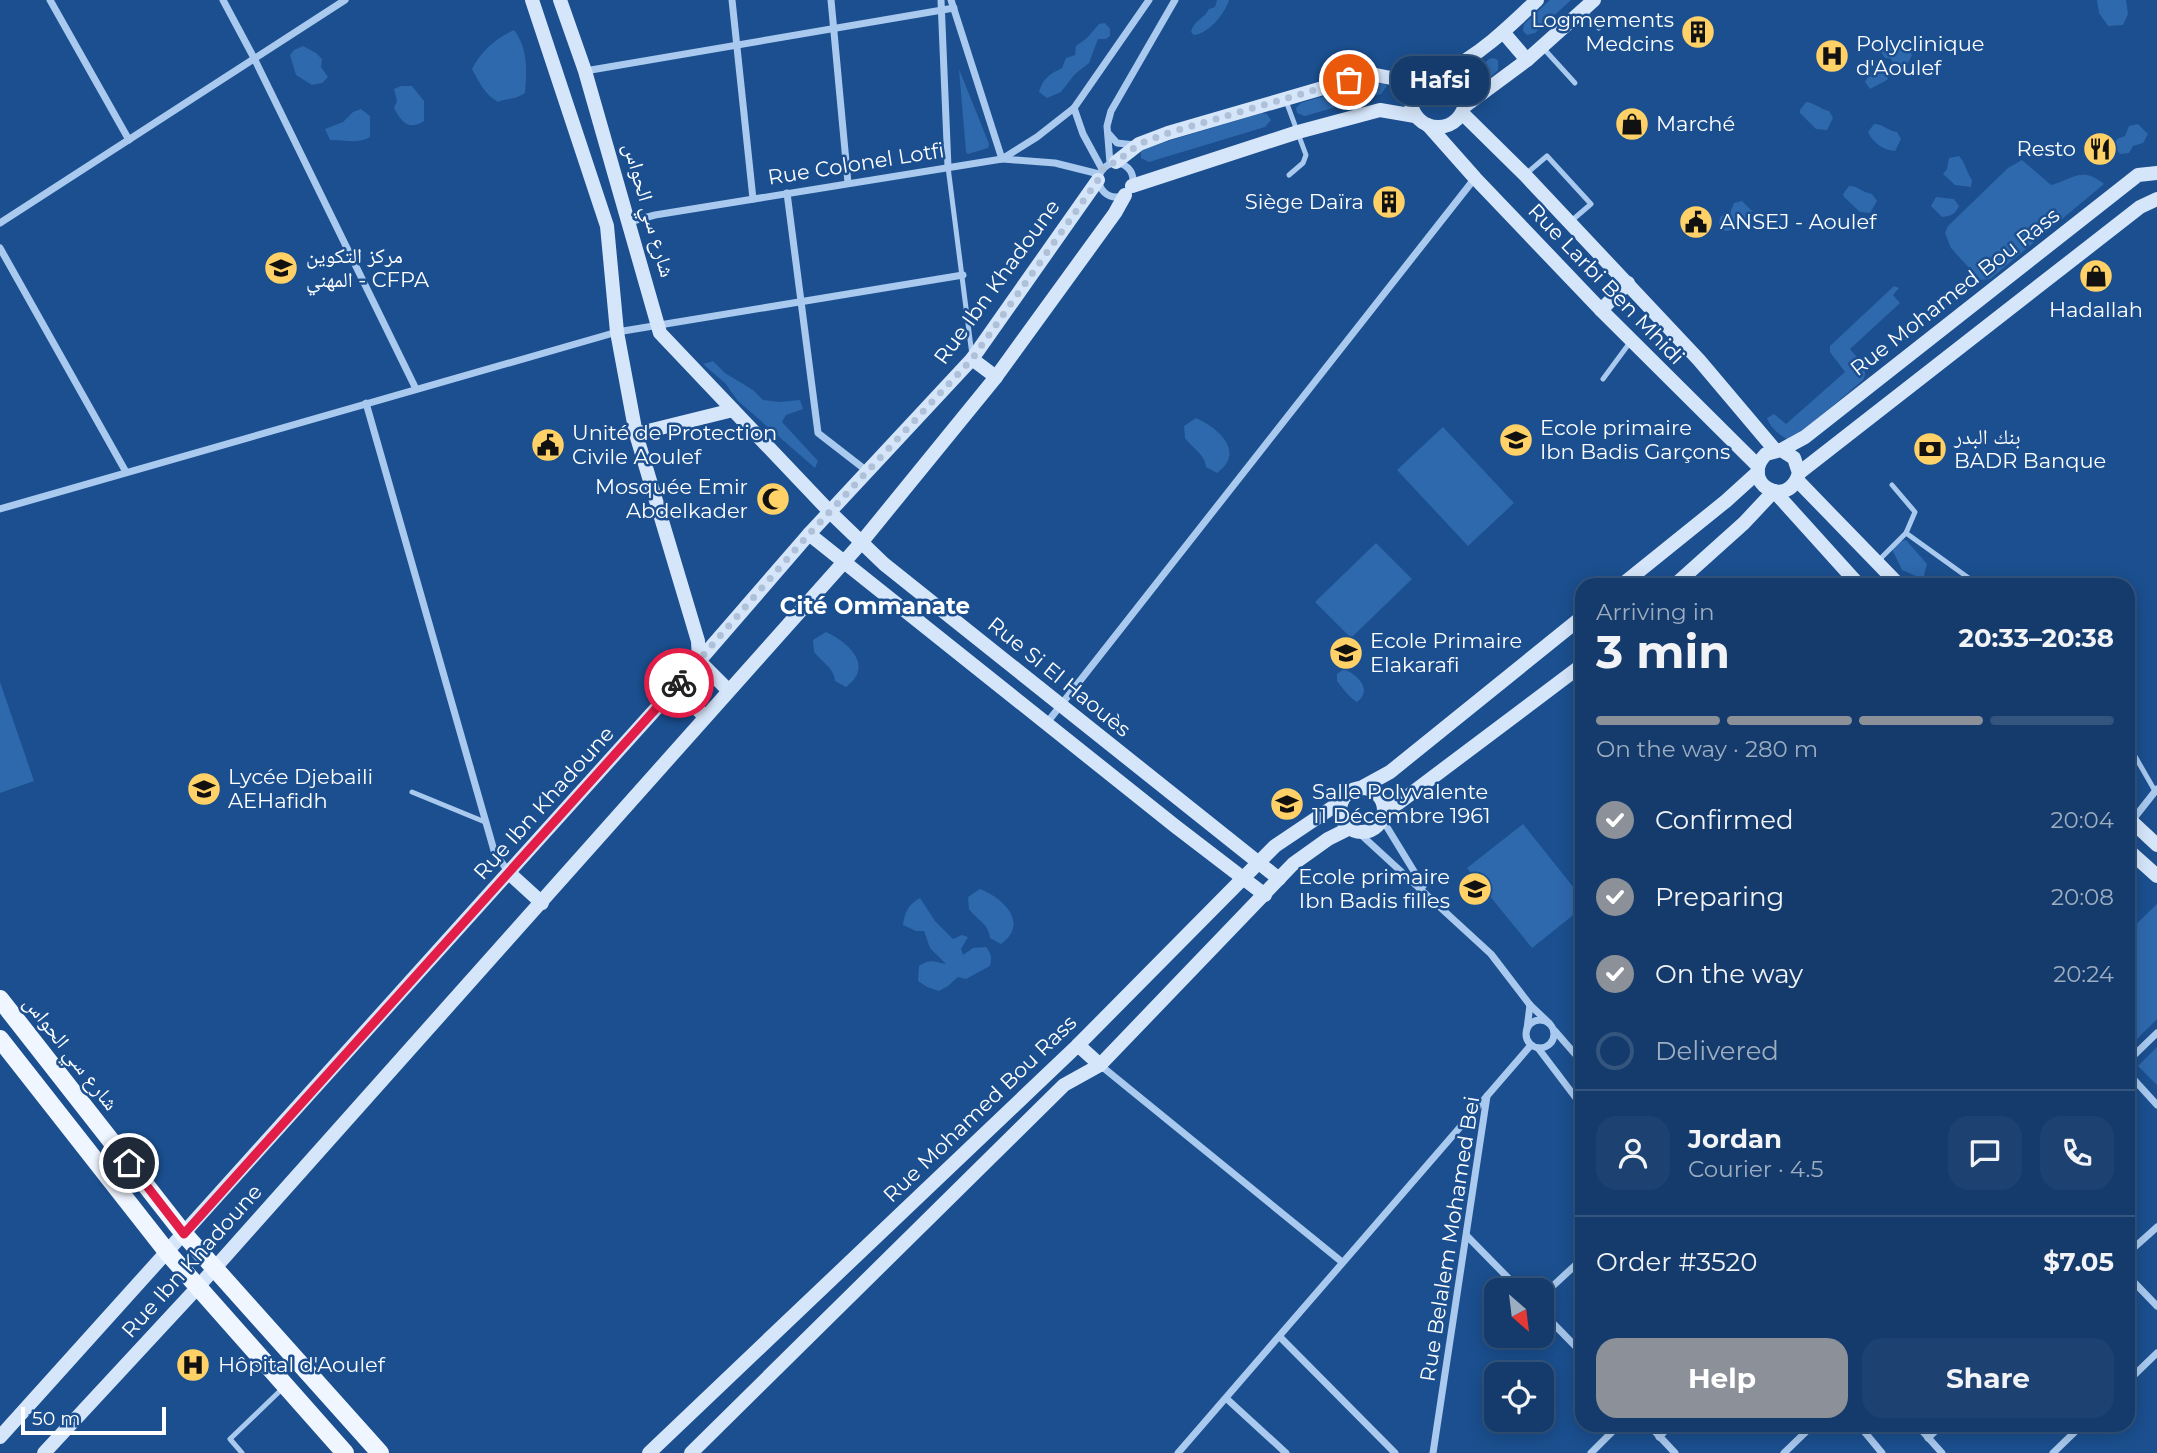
<!DOCTYPE html>
<meta charset="utf-8">
<style>
:root{--surface:#143b6b;--page:#1d4271;--text:#f1f3f6;--muted:#9dadc1;--line:#33557e;--accent:#8c9099}
body{margin:0;font-family:Montserrat,"Noto Naskh Arabic",sans-serif;background:var(--page);color:var(--text);height:100vh;display:flex;flex-direction:column;font-size:26px;white-space:nowrap}
*{box-sizing:border-box;margin:0}
p{font-size:23px;color:var(--muted)}
.icon{flex:none;width:38px;height:38px;fill:none;stroke:currentColor;stroke-width:2;stroke-linecap:round;stroke-linejoin:round}
.map{position:relative;flex:1;overflow:hidden}
.details{position:absolute;left:1575px;top:578px;width:560px;height:854px;display:flex;flex-direction:column;background:var(--surface);border-radius:21px;box-shadow:0 4px 18px #0003,0 0 0 2px var(--line)}
.details>*{flex:none}
.needle{width:46px;rotate:152deg}
.controls{position:absolute;left:1484px;top:1278px;display:grid;gap:14px}
.controls a{display:grid;place-items:center;width:70px;height:70px;border-radius:14px;background:var(--surface);box-shadow:0 4px 18px #0003,0 0 0 2px var(--line);font-size:35px}
.scale{position:absolute;left:21px;bottom:18px;width:145px;box-sizing:border-box;padding-left:7px;border:4px solid #fff;border-top:0;font-size:19px;line-height:24px;white-space:nowrap;color:#fff;-webkit-text-stroke:5px #1b4f8f;paint-order:stroke}
.pin{position:absolute;display:grid;place-items:center;width:60px;height:60px;color:#fff;margin:-30px;border:4px solid #fff;border-radius:50%;box-shadow:0 2px 7px #0007}
.courier{position:absolute;display:grid;place-items:center;width:70px;height:70px;margin:-35px;border:5px solid #e11d48;border-radius:50%;background:#fff;color:#222;box-shadow:0 2px 9px #0007}
.bubble{position:absolute;height:49px;border-radius:21px;background:var(--surface);box-shadow:0 4px 18px #0003,0 0 0 2px var(--line);font-size:23px;font-weight:700;line-height:49px;text-align:center}
.headline em{font-style:normal;font-weight:700}
.headline div{display:flex;flex-direction:column-reverse}
.headline{display:flex;align-items:center;justify-content:space-between;height:119px;padding:0 21px}
h1{font-size:46px;font-weight:700;line-height:52px}
.bar{display:grid;grid-template-columns:repeat(4,1fr);gap:10px 7px;align-content:center;height:84px;padding:0 21px}
.bar i{height:9px;border-radius:5px;background:var(--line)}
.bar .active{background:var(--accent)}
.bar p{grid-column:span 4}
.line{display:flex;align-items:center;gap:18px;padding:0 21px;border-top:2px solid var(--line)}
.line div{flex:1}
.round{display:grid;place-items:center;flex:none;width:74px;height:74px;border-radius:21px;background:var(--page)}
ol{padding:0 21px;list-style:none}
li{display:flex;align-items:center;gap:21px;height:77px}
li p{margin-inline-start:auto}
li .icon{padding:7px;border-radius:50%;background:var(--accent);color:#fff;stroke-width:4}
li:last-child{color:var(--muted)}
li i{width:38px;height:38px;border:4px solid var(--line);border-radius:50%}
.cta{display:flex;gap:14px;margin-top:auto;padding:14px 21px}
.cta a{flex:1;height:80px;border-radius:21px;background:var(--accent);color:#fff;font-size:28px;font-weight:700;line-height:80px;text-align:center}
.cta a+a{background:var(--page);color:var(--text)}
.map>svg:first-child{display:block}
.green{fill:#2e69ad}
.lines{fill:none;stroke-linecap:round;stroke-linejoin:round}
.lane{stroke:#a9c9ee;stroke-width:5}
.street{stroke:#a9c9ee;stroke-width:7}
.secondary{stroke:#d6e6fa;stroke-width:14}
.primary{stroke:#f0f6ff;stroke-width:18}
.done{stroke:#afc1d8;stroke-width:7;stroke-dasharray:0 12.6}
.route{stroke:#e11d48;stroke-width:9}
.labels{text-anchor:middle;stroke-width:5;stroke-linejoin:round;paint-order:stroke}
.poi-label{font-size:21px;fill:#fff;stroke:#1b4f8f;text-anchor:start}
.street-label{font-size:21px;fill:#fff;stroke:#1b4f8f}
.neighbourhood-label{font-size:23px;font-weight:bold;fill:#fff;stroke:#1b4f8f}
</style>
<div class="map">
<svg width="2157" height="1453" viewBox="0 0 2157 1453">
<rect width="100%" height="100%" fill="#1b4f8f"/>
<g class="green">
<path d="M1217,0H1229C1225,14 1208,34 1194,35L1191,32C1194,20 1204,19 1209,9L1215,7Z"/>
<polygon points="1550,0 1571,0 1535,33 1527,35 1523,31 1524,24"/>
<polygon points="2097,0 2126,0 2128,14 2123,25 2108,26 2099,13"/>
<path d="M1105,23L1110,29V36L1106,39H1098L1089,63L1075,74L1061,92L1047,98L1039,92C1043,78 1050,74 1062,68L1066,58L1075,55L1076,46L1087,38L1099,24Z"/>
<path d="M514,30C528,48 527,71 525,93C512,101 510,97 498,102C485,95 479,82 472,69C481,51 496,38 514,30Z"/>
<polygon points="1885,40 1892,40 1898,47 1908,49 1912,55 1906,67 1896,67 1890,58 1885,58 1879,48"/>
<polygon points="303,46 316,53 322,59 321,67 328,77 322,83 312,85 296,75 290,55 294,50"/>
<polygon points="1493,58 1498,60 1498,70 1481,86 1472,85 1471,75 1489,59"/>
<path d="M1883,65L1890,73L1887,80L1870,89L1865,82C1868,75 1876,67 1883,65Z"/>
<polygon points="959,69 989,144 988,148 968,154 966,152"/>
<polygon points="1378,80 1383,81 1387,86 1381,94 1305,116 1297,113 1296,108 1301,103"/>
<path d="M401,86H412L424,101V121C409,131 401,122 394,108L397,101L394,89Z"/>
<path d="M1806,102C1815,103 1820,109 1829,111L1833,118L1827,130L1816,129L1800,113V110Z"/>
<path d="M361,109L370,116V137C359,144 343,140 330,140L325,129L343,122L353,112Z"/>
<polygon points="1262,113 1267,114 1271,120 1265,127 1149,162 1141,158 1141,151 1145,148"/>
<path d="M1874,124C1883,124 1888,131 1897,132L1901,139L1895,151C1883,150 1873,143 1868,132Z"/>
<polygon points="2138,124 2148,134 2143,143 2133,146 2129,153 2120,154 2114,146 2117,139 2125,136 2129,126"/>
<path d="M1959,156C1966,163 1966,172 1972,180L1971,187L1955,185L1943,174L1947,169L1949,158Z"/>
<path d="M2022,160L2051,185C2074,179 2081,166 2104,184L1990,279L1980,280L1951,248L1945,233L1948,226L2008,168Z"/>
<path d="M1849,186C1859,186 1863,193 1872,194L1877,201L1870,213L1860,212L1844,197L1843,194Z"/>
<path d="M1936,197L1954,199L1959,206C1955,214 1951,216 1942,217L1931,206Z"/>
<polygon points="1742,201 1752,211 1748,220 1738,223 1733,230 1725,231 1719,223 1721,216 1730,213 1734,203"/>
<path d="M1894,286L1899,288L1893,295L1900,303L1850,349C1857,358 1870,368 1863,380L1795,438L1789,440C1780,436 1769,426 1767,418L1774,414L1786,424L1845,372L1830,352V346Z"/>
<polygon points="713,361 725,373 753,390 763,400 779,402 800,400 803,409 786,415 782,422 818,461 815,468 738,401 725,383 703,364"/>
<path d="M1196,418C1219,428 1246,453 1217,473L1206,467C1205,454 1192,448 1185,438L1184,426Z"/>
<polygon points="1443,427 1514,503 1468,546 1397,470"/>
<polygon points="1906,540 1927,564 1923,579 1902,570 1892,549 1896,542"/>
<polygon points="1376,543 1412,579 1351,638 1315,602"/>
<path d="M826,632C848,642 875,666 846,687L835,681C834,668 822,662 814,652L813,640Z"/>
<path d="M1344,669C1358,675 1373,690 1357,702C1351,699 1342,688 1337,681V674Z"/>
<polygon points="0,682 34,781 0,793"/>
<polygon points="1523,824 1582,898 1582,908 1532,948 1467,868"/>
<path d="M980,889C1003,898 1030,923 1001,944L990,938C989,924 976,919 969,909L968,897Z"/>
<path d="M920,898L935,921L953,939L962,935L968,937L961,949L963,955L973,948L986,947C992,954 992,959 990,966L966,979L958,977L948,986L939,991L927,987L918,981L919,966C931,958 935,962 946,964L930,948L924,931H916L903,925C905,911 908,905 920,898Z"/>
<polygon points="2157,904 2157,1019 2128,1048 2128,932"/>
<polygon points="2157,1047 2157,1085 2138,1066"/>
</g>
<g class="lines">
<g class="lane">
<polyline points="1583,10 1599,28"/>
<polyline points="1544,49 1575,83"/>
<polyline points="1286,101 1306,155 1303,163 1289,175"/>
<polyline points="948,167 972,355"/>
<polyline points="1527,173 1547,156 1591,204 1570,222"/>
<polyline points="1603,379 1631,341"/>
<polyline points="1906,533 1977,584"/>
<polyline points="1878,561 1906,533 1915,512 1892,485"/>
<polyline points="2128,744 2155,791"/>
<polyline points="412,792 485,822"/>
<polyline points="242,1453 230,1439 283,1388"/>
</g>
<g class="street">
<polyline points="50,0 129,140"/>
<polyline points="223,0 254,58 416,389"/>
<polyline points="732,0 753,199"/>
<polyline points="831,0 848,183"/>
<polyline points="941,0 948,167"/>
<polyline points="951,0 1002,159"/>
<polyline points="585,71 954,8"/>
<polyline points="1074,108 1083,134 1102,169"/>
<polyline points="1109,134 1117,143 1135,145"/>
<polyline points="1003,159 1055,163 1099,174"/>
<circle cx="1116" cy="180" r="17"/>
<polyline points="1110,163 1107,126 1111,111 1175,0"/>
<polyline points="787,193 818,433 867,471"/>
<polyline points="629,222 655,215 1002,159 1037,137 1074,108 1149,0"/>
<polyline points="0,223 345,0"/>
<polyline points="0,248 126,472"/>
<polyline points="366,403 495,854 509,872"/>
<polyline points="0,509 617,332 963,275"/>
<polyline points="1046,724 1475,178"/>
<polyline points="1382,819 1423,886"/>
<polyline points="2131,822 2157,789"/>
<polyline points="1358,832 1491,954 1530,1005 1549,1023"/>
<circle cx="1540" cy="1034" r="14"/>
<polyline points="1527,1029 1530,1005"/>
<polyline points="1555,1031 1582,1062"/>
<polyline points="1538,1048 1582,1106"/>
<polyline points="2128,1061 2157,1033"/>
<polyline points="1100,1065 1342,1262"/>
<polyline points="2128,1073 2157,1105"/>
<polyline points="1467,1236 1520,1290"/>
<polyline points="2128,1253 2157,1227"/>
<polyline points="2128,1276 2157,1306"/>
<polyline points="1542,1296 1582,1259"/>
<polyline points="1542,1312 1582,1353"/>
<polyline points="1280,1337 1395,1453"/>
<polyline points="2128,1381 2157,1353"/>
<polyline points="1227,1399 1286,1453"/>
<polyline points="1648,1424 1675,1453"/>
<polyline points="1858,1424 1882,1453"/>
<polyline points="1916,1424 1942,1453"/>
<polyline points="1659,1437 1672,1424"/>
<polyline points="1928,1438 1943,1424"/>
<polyline points="1178,1453 1487,1096"/>
<polyline points="1433,1453 1487,1096 1531,1045"/>
<polyline points="1591,1453 1620,1424"/>
<polyline points="1784,1453 1814,1424"/>
<polyline points="2053,1453 2083,1424"/>
</g>
<g class="secondary">
<polyline points="532,0 607,226 617,332 636,434 698,641 699,661 728,690"/>
<polyline points="560,0 585,71 660,333 831,513 884,564 1279,879"/>
<polyline points="1503,32 1527,60"/>
<circle cx="1438" cy="100" r="27"/>
<path d="M1442,73C1478,57 1509,27 1537,0"/>
<polyline points="1465,106 1527,60 1594,0"/>
<polyline points="1462,113 1525,175 1699,360 1775,450"/>
<polyline points="1428,125 1475,178 1601,310 1758,466"/>
<polyline points="1116,162 1139,144 1168,133 1371,74 1416,83"/>
<polyline points="1132,186 1298,132 1380,110 1415,116"/>
<polyline points="1601,310 1628,283"/>
<polyline points="972,359 996,377"/>
<polyline points="636,434 733,410"/>
<path d="M1781,450L1794,458L1799,473C1788,512 1738,482 1766,454L1781,450L1805,437L2138,175L2157,173"/>
<polyline points="1799,473 2140,207 2157,199"/>
<polyline points="1797,480 1898,584"/>
<polyline points="809,534 1175,826 1265,895"/>
<polyline points="1623,584 1726,501 1758,472"/>
<polyline points="1676,584 1744,523 1774,491 1858,584"/>
<polyline points="676,687 705,717"/>
<circle cx="1362" cy="810" r="22"/>
<polyline points="1359,789 1390,772 1582,617"/>
<polyline points="1384,814 1582,665"/>
<polyline points="2128,818 2157,845"/>
<polyline points="2128,850 2157,876"/>
<polyline points="509,873 542,903"/>
<polyline points="1078,1045 1100,1065"/>
<polyline points="0,1437 699,661 809,534 972,359 1098,180"/>
<polyline points="44,1453 197,1288 860,544 996,377 1115,213 1125,195"/>
<polyline points="649,1453 1078,1045 1275,846 1342,801"/>
<polyline points="691,1453 1064,1085 1100,1065 1293,864 1328,839 1350,828"/>
</g>
<g class="primary">
<polyline points="0,999 184,1234 380,1453"/>
<polyline points="0,1039 168,1253 345,1453"/>
</g>
</g>
<g class="lines">
<polyline class="done" points="679,683 809,534 972,359 1098,180 1099,174 1105,166 1116,162 1139,144 1168,133 1349,80"/>
<polyline class="route" points="129,1163 184,1234 679,683"/>
</g>
<defs>
<g id="building-disc" transform="scale(1.75)"><circle r="9.5" fill="#ffd166" stroke="#1b4f8f"/><path d="M-4-6H4V6H1V3H-1V6H-4ZM-2.5-4.3h1.7v1.8h-1.7ZM.8-4.3h1.7v1.8H.8ZM-2.5-1h1.7V.8h-1.7ZM.8-1h1.7V.8H.8Z" fill="#111"/></g>
<g id="hospital-disc" transform="scale(1.75)"><circle r="9.5" fill="#ffd166" stroke="#1b4f8f"/><path d="M-5-5h3v3.5h4V-5h3V5h-3V1.5h-4V5h-3Z" fill="#111"/></g>
<g id="shop-disc" transform="scale(1.75)"><circle r="9.5" fill="#ffd166" stroke="#1b4f8f"/><path d="M-5-2.5h2.3a2.7 3.5 0 0 1 5.4 0H5L5.5 6h-11ZM-1.5-2.5h3a1.5 2.3 0 0 0-3 0Z" fill="#111"/></g>
<g id="restaurant-disc" transform="scale(1.75)"><circle r="9.5" fill="#ffd166" stroke="#1b4f8f"/><path d="M-5-6h1v4h1v-4h1v4h1v-4h1v5L-1.5 .5V6h-2V.5L-5-1ZM5-6V6H3V1.5H1.5Q1.5-4 5-6Z" fill="#111"/></g>
<g id="civic-disc" transform="scale(1.75)"><circle r="9.5" fill="#ffd166" stroke="#1b4f8f"/><path d="M-.6-6.5H3V-4.5H.6V-3L4-1V1h2V6H-6V1h2V-1L-.6-3ZM-1.2 2.5V6h2.4V2.5Z" fill="#111"/></g>
<g id="university-disc" transform="scale(1.75)"><circle r="9.5" fill="#ffd166" stroke="#1b4f8f"/><path d="M0-5L7-2L0 1L-7-2ZM-4 1L0 2.5L4 1V4Q0 6-4 4Z" fill="#111"/></g>
<g id="school-disc" transform="scale(1.75)"><circle r="9.5" fill="#ffd166" stroke="#1b4f8f"/><path d="M0-5L7-2L0 1L-7-2ZM-4 1L0 2.5L4 1V4Q0 6-4 4Z" fill="#111"/></g>
<g id="bank-disc" transform="scale(1.75)"><circle r="9.5" fill="#ffd166" stroke="#1b4f8f"/><path d="M-6-4H6V4H-6ZM0-2.3a2.3 2.3 0 1 0 0 4.6a2.3 2.3 0 1 0 0-4.6Z" fill="#111"/></g>
<g id="mosque-disc" transform="scale(1.75)"><circle r="9.5" fill="#ffd166" stroke="#1b4f8f"/><path d="M3.5-4.9A6 6 0 1 0 3.5 4.9A5 5 0 1 1 3.5-4.9Z" fill="#111"/></g>
</defs>
<g fill-rule="evenodd">
<use href="#building-disc" x="1698" y="32"/>
<use href="#hospital-disc" x="1832" y="56"/>
<use href="#shop-disc" x="1632" y="124"/>
<use href="#restaurant-disc" x="2100" y="149"/>
<use href="#building-disc" x="1389" y="202"/>
<use href="#civic-disc" x="1696" y="222"/>
<use href="#university-disc" x="281" y="268"/>
<use href="#shop-disc" x="2096" y="276"/>
<use href="#school-disc" x="1516" y="440"/>
<use href="#civic-disc" x="548" y="445"/>
<use href="#bank-disc" x="1930" y="449"/>
<use href="#mosque-disc" x="773" y="499"/>
<use href="#school-disc" x="1346" y="653"/>
<use href="#university-disc" x="204" y="789"/>
<use href="#school-disc" x="1287" y="804"/>
<use href="#school-disc" x="1475" y="889"/>
<use href="#hospital-disc" x="193" y="1365"/>
</g>
<g class="labels">
<g class="poi-label">
<text x="1674" y="27" text-anchor="end">Logmements<tspan x="1674" dy="24">Medcins</tspan></text>
<text x="1856" y="51">Polyclinique<tspan x="1856" dy="24">d'Aoulef</tspan></text>
<text x="1656" y="131">Marché</text>
<text x="2076" y="156" text-anchor="end">Resto</text>
<text x="1364" y="209" text-anchor="end">Siège Daïra</text>
<text x="1720" y="229">ANSEJ - Aoulef</text>
<text x="306" y="263">مركز التكوين<tspan x="306" dy="24">المهني - CFPA</tspan></text>
<text x="2096" y="317" text-anchor="middle">Hadallah</text>
<text x="1540" y="435">Ecole primaire<tspan x="1540" dy="24">Ibn Badis Garçons</tspan></text>
<text x="572" y="440">Unité de Protection<tspan x="572" dy="24">Civile Aoulef</tspan></text>
<text x="1954" y="444">بنك البدر<tspan x="1954" dy="24">BADR Banque</tspan></text>
<text x="748" y="494" text-anchor="end">Mosquée Emir<tspan x="748" dy="24">Abdelkader</tspan></text>
<text x="1370" y="648">Ecole Primaire<tspan x="1370" dy="24">Elakarafi</tspan></text>
<text x="228" y="784">Lycée Djebaili<tspan x="228" dy="24">AEHafidh</tspan></text>
<text x="1312" y="799">Salle Polyvalente<tspan x="1312" dy="24">11 Décembre 1961</tspan></text>
<text x="1450" y="884" text-anchor="end">Ecole primaire<tspan x="1450" dy="24">Ibn Badis filles</tspan></text>
<text x="218" y="1372">Hôpital d'Aoulef</text>
</g>
<g class="street-label">
<text transform="translate(856 164) rotate(-9)" y="7">Rue Colonel Lotfi</text>
<text transform="translate(649 210) rotate(74)" y="7">شارع سي الحواس</text>
<text transform="translate(997 282) rotate(-54)" y="7">Rue Ibn Khadoune</text>
<text transform="translate(1606 284) rotate(46)" y="7">Rue Larbi Ben Mhidi</text>
<text transform="translate(1955 292) rotate(-38)" y="7">Rue Mohamed Bou Rass</text>
<text transform="translate(1059 677) rotate(39)" y="7">Rue Si El Haouès</text>
<text transform="translate(544 803) rotate(-48)" y="7">Rue Ibn Khadoune</text>
<text transform="translate(71 1053) rotate(52)" y="7">شارع سي الحواس</text>
<text transform="translate(980 1109) rotate(-44)" y="7">Rue Mohamed Bou Rass</text>
<text transform="translate(1450 1239) rotate(-81)" y="7">Rue Belalem Mohamed Bei</text>
<text transform="translate(192 1261) rotate(-48)" y="7">Rue Ibn Khadoune</text>
</g>
<g class="neighbourhood-label">
<text x="875" y="614">Cité Ommanate</text>
</g>
</g>
</svg>
<div class="controls">
<a><svg class="needle" viewBox="-14 -14 28 28"><path d="M0-13l5 13h-10z" fill="#e53935"/><path d="M0 13l5-13h-10z" fill="#9dadc1"/></svg></a>
<a><svg class="icon" aria-label="locate" viewBox="0 0 24 24"><circle cx="12" cy="12" r="6"/><path d="M12 2v4M12 18v4M2 12h4M18 12h4"/></svg></a>
</div>
<div class="scale">50 m</div>
<div class="pin" style="left:1349px;top:80px;background:#ea580c"><svg class="icon" aria-label="bag" viewBox="0 0 24 24"><path d="M5 8h14l-1 12H6zM9 8a3 3 0 0 1 6 0"/></svg></div>
<div class="pin" style="left:129px;top:1163px;background:#1f2937"><svg class="icon" aria-label="home" viewBox="0 0 24 24"><path d="M3 11l9-7 9 7M6 9v11h12V9"/></svg></div>
<div class="courier" style="left:679px;top:683px"><svg class="icon" aria-label="bike" viewBox="0 0 24 24"><circle cx="6" cy="16" r="4"/><circle cx="18" cy="16" r="4"/><path d="M6 16l4-8h5l3 8M10 8l3 8H6M13 5h3"/></svg></div>
<div class="bubble" style="left:1391px;top:56px;width:98px">Hafsi</div>
<section class="details">
<div class="headline"><div><h1>3 min</h1><p>Arriving in</p></div><em>20:33–20:38</em></div>
<div class="bar"><i class="active"></i><i class="active"></i><i class="active"></i><i></i><p>On the way · 280 m</p></div>
<ol>
<li><svg class="icon" aria-label="check" viewBox="0 0 24 24"><path d="M5 12l5 5 9-10"/></svg>Confirmed<p>20:04</p></li>
<li><svg class="icon" aria-label="check" viewBox="0 0 24 24"><path d="M5 12l5 5 9-10"/></svg>Preparing<p>20:08</p></li>
<li><svg class="icon" aria-label="check" viewBox="0 0 24 24"><path d="M5 12l5 5 9-10"/></svg>On the way<p>20:24</p></li>
<li><i></i>Delivered</li>
</ol>
<div class="line" style="height:126px"><a class="round"><svg class="icon" aria-label="person" viewBox="0 0 24 24"><circle cx="12" cy="8" r="4"/><path d="M4 21q1-7 8-7t8 7"/></svg></a><div><b>Jordan</b><p>Courier · 4.5</p></div><a class="round"><svg class="icon" aria-label="chat" viewBox="0 0 24 24"><path d="M4 5h16v11H9l-5 4z"/></svg></a><a class="round"><svg class="icon" aria-label="phone" viewBox="0 0 24 24"><path d="M5 4h4l2 5-3 2q2 4 5 5l2-3 5 2v4C11 20 4 13 5 4z"/></svg></a></div>
<div class="line" style="height:91px"><div>Order #3520</div><b>$7.05</b></div>
<div class="cta"><a>Help</a><a>Share</a></div>
</section>
</div>
